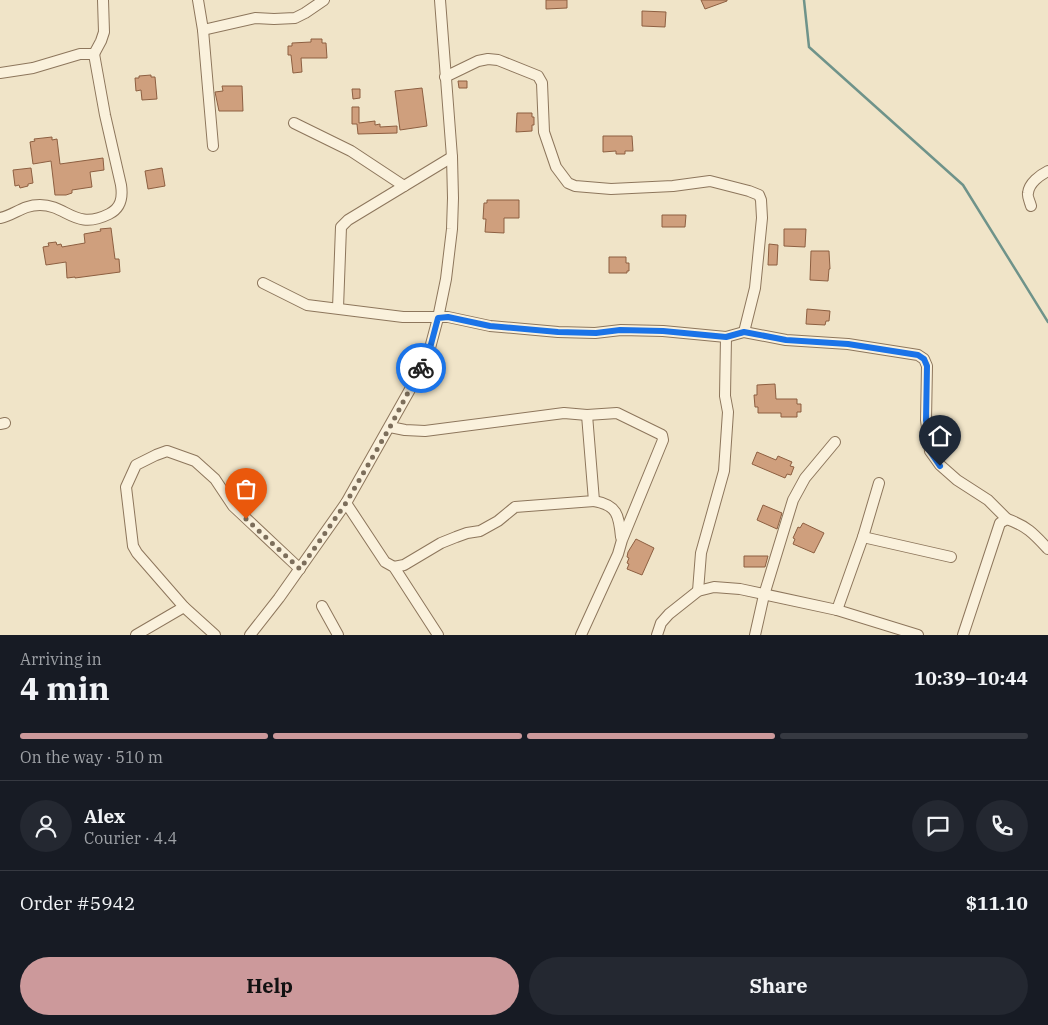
<!DOCTYPE html>
<meta charset="utf-8">
<style>
:root{--surface:#171b24;--page:#242831;--text:#f1f3f6;--muted:#9ea1a6;--line:#363941;--accent:#cc999b}
body{margin:0;font-family:"IBM Plex Serif",serif;background:var(--page);color:var(--text);height:100vh;display:flex;flex-direction:column;font-size:19px;white-space:nowrap}
*{box-sizing:border-box;margin:0}
p{font-size:16px;color:var(--muted)}
.icon{flex:none;width:28px;height:28px;fill:none;stroke:currentColor;stroke-width:2;stroke-linecap:round;stroke-linejoin:round}
.map{position:relative;height:635px;overflow:hidden}
.sheet{display:flex;flex-direction:column;background:var(--surface);flex:1}
.sheet>*{flex:none}
.pin{position:absolute;display:grid;place-items:center;width:42px;height:42px;color:#fff;margin:-51px -21px;border-radius:50% 50% 50% 0;rotate:-45deg;box-shadow:0 0 5px #0007}
.pin .icon{rotate:45deg}
.courier{position:absolute;display:grid;place-items:center;width:50px;height:50px;margin:-25px;border:4px solid #1a73e8;border-radius:50%;background:#fff;color:#222;box-shadow:0 1px 6px #0007}
.headline em{font-style:normal;font-weight:700}
.headline div{display:flex;flex-direction:column-reverse}
.headline{display:flex;align-items:center;justify-content:space-between;height:85px;padding:0 20px}
h1{font-size:32px;font-weight:700;line-height:38px}
.bar{display:grid;grid-template-columns:repeat(4,1fr);gap:8px 5px;align-content:center;height:60px;padding:0 20px}
.bar i{height:6px;border-radius:4px;background:var(--line)}
.bar .active{background:var(--accent)}
.bar p{grid-column:span 4}
.line{display:flex;align-items:center;gap:12px;padding:0 20px;border-top:1px solid var(--line)}
.line div{flex:1}
.round{display:grid;place-items:center;flex:none;width:52px;height:52px;border-radius:26px;background:var(--page)}
.action{display:flex;gap:10px;margin-top:auto;padding:10px 20px}
.action a{flex:1;height:58px;border-radius:30px;background:var(--accent);color:#111;font-size:20px;font-weight:700;line-height:58px;text-align:center}
.action a+a{background:var(--page);color:var(--text)}
.map>svg:first-child{display:block}
.lines{fill:none;stroke-linecap:round;stroke-linejoin:round}
.stream{stroke:#6f938a;stroke-width:2.5}
.building{fill:#cf9f7d;stroke:#8d5f41}
.minor-casing{stroke:#8d765c;stroke-width:12}
.minor{stroke:#faf1dc;stroke-width:10}
.done{stroke:#7c6e5b;stroke-width:5;stroke-dasharray:0 9}
.route{stroke:#1a73e8;stroke-width:6}
</style>
<div class="map">
<svg width="1048" height="635" viewBox="0 0 1048 635">
<rect width="100%" height="100%" fill="#f0e4c8"/>
<g class="lines">
<polyline class="stream" points="804,0 809,47 963,185 1048,322"/>
</g>
<g class="building">
<polygon points="546,0 567,0 567,8 546,9"/>
<polygon points="701,0 727,0 727,1 705,9"/>
<polygon points="642,11 666,12 665,27 642,26"/>
<polygon points="311,39 322,39 322,43 326,43 327,58 301,58 302,72 293,73 291,55 288,55 288,46 292,46 292,43 311,42"/>
<polygon points="151,75 151,77 155,77 157,99 142,100 141,90 136,91 135,78 139,78 139,76"/>
<polygon points="458,81 467,81 467,88 459,88"/>
<polygon points="222,86 242,86 243,111 219,111 215,92 223,91"/>
<polygon points="422,88 427,126 400,130 395,91"/>
<polygon points="352,89 360,89 360,98 353,99"/>
<polygon points="352,107 359,107 359,123 375,121 375,125 380,124 380,127 397,126 397,133 358,134 357,124 352,124"/>
<polygon points="517,113 532,113 532,117 534,117 534,125 532,125 532,131 516,132"/>
<polygon points="603,136 632,136 633,151 625,151 625,154 616,154 616,151 603,152"/>
<polygon points="52,137 52,140 57,139 60,164 103,158 104,170 90,172 92,187 72,190 72,193 66,195 55,195 51,161 33,164 30,142 35,141 34,139"/>
<polygon points="31,168 33,183 28,184 28,186 20,188 19,185 15,186 13,170"/>
<polygon points="162,168 165,186 148,189 145,171"/>
<polygon points="487,200 519,200 519,218 504,218 504,233 485,232 486,219 483,219 484,203 487,203"/>
<polygon points="662,215 686,215 685,227 662,227"/>
<polygon points="111,228 115,259 119,259 120,272 75,278 75,277 67,278 66,262 46,265 43,247 49,246 48,243 56,242 57,245 61,244 62,247 85,243 84,234 101,231 100,229"/>
<polygon points="784,229 806,229 805,247 784,246"/>
<polygon points="769,244 778,245 777,265 768,265"/>
<polygon points="811,251 829,251 830,269 829,269 828,281 810,280"/>
<polygon points="609,257 626,257 626,263 629,263 629,271 627,271 627,273 609,273"/>
<polygon points="807,309 830,311 829,321 826,321 825,325 806,324"/>
<polygon points="775,384 776,399 797,399 797,404 801,404 801,412 797,412 797,417 781,417 781,413 758,413 758,407 755,407 754,395 757,395 757,385"/>
<polygon points="757,452 776,460 778,456 792,462 790,466 794,467 791,475 787,474 785,478 752,464"/>
<polygon points="763,505 782,513 777,529 757,520"/>
<polygon points="803,523 824,533 814,553 793,544 795,539 793,538 798,527 800,528"/>
<polygon points="636,539 654,548 642,575 627,569 629,564 627,563 629,558 627,557 628,552"/>
<polygon points="744,556 768,556 765,567 744,567"/>
</g>
<g class="lines">
<g class="minor-casing">
<g id="minor">
<polyline points="198,0 203,30 213,146"/>
<polyline points="203,30 255,18 274,19 295,18 305,13 324,0"/>
<polyline points="0,73 33,68 80,54 94,54 101,41 104,32 103,0"/>
<polyline points="445,77 478,61 488,59 498,60 538,76 542,83 544,132 556,167 568,183 575,186 611,189 673,186 710,181 749,191 759,195 761,200 762,218 755,288 744,332"/>
<polyline points="294,123 351,151 404,186"/>
<path d="M1031,206C1030,202 1027,196 1028,193C1029,183 1040,175 1048,171"/>
<path d="M0,218C15,215 22,205 40,205C67,205 75,231 109,214C121,208 123,198 121,185L105,115L94,54"/>
<polyline points="263,283 307,305 403,317 448,317 490,326 558,332 595,333 621,330 663,331 726,337 744,332 786,340 848,344 918,355 924,359 927,366 926,420 930,451 940,465 957,480 988,500 1007,519"/>
<polyline points="338,308 341,227 348,220 452,157"/>
<polyline points="0,424 5,423"/>
<polyline points="390,427 405,430 425,431 564,413 587,415 617,413 662,435 663,440 622,540 618,554 581,635"/>
<path d="M594,501C617,505 619,515 621,537"/>
<polyline points="346,503 385,562 394,567 438,635"/>
<polyline points="863,537 951,557"/>
<polyline points="394,567 404,565 441,543 456,537 467,533 480,531 498,521 515,507 594,501 587,415"/>
<polyline points="698,591 701,553 724,471 728,412 725,396 726,337"/>
<polyline points="322,606 338,635"/>
<polyline points="837,610 863,537 879,483"/>
<polyline points="136,635 184,607"/>
<polyline points="215,635 184,607 137,553 133,546 126,487 136,465 156,455 167,451 195,461 215,479 233,506 300,569"/>
<polyline points="250,635 279,598 346,503 417,377 430,348 438,318 446,279 452,229 453,198 452,157 440,0"/>
<polyline points="657,635 661,623 669,614 698,591 714,587 740,589 837,610 918,635"/>
<polyline points="755,635 764,595 793,500 805,478 835,442"/>
<path d="M963,635L1000,523L1007,519C1027,526 1034,534 1048,549"/>
</g>
</g>
<use href="#minor" class="minor"/>
</g>
<g class="lines">
<polyline class="done" points="246,519 300,569 346,503 390,427 421,368"/>
<polyline class="route" points="421,368 430,348 438,318 448,317 490,326 558,332 596,333 620,330 663,331 726,337 744,332 786,340 848,344 918,355 924,359 927,366 926,420 930,451 940,466"/>
</g>
</svg>
<div class="pin" style="left:246px;top:519px;background:#ea580c"><svg class="icon" aria-label="bag" viewBox="0 0 24 24"><path d="M5 8h14l-1 12H6zM9 8a3 3 0 0 1 6 0"/></svg></div>
<div class="pin" style="left:940px;top:466px;background:#1f2937"><svg class="icon" aria-label="home" viewBox="0 0 24 24"><path d="M3 11l9-7 9 7M6 9v11h12V9"/></svg></div>
<div class="courier" style="left:421px;top:368px"><svg class="icon" aria-label="bike" viewBox="0 0 24 24"><circle cx="6" cy="16" r="4"/><circle cx="18" cy="16" r="4"/><path d="M6 16l4-8h5l3 8M10 8l3 8H6M13 5h3"/></svg></div>
</div>
<section class="sheet">
<div class="headline"><div><h1>4 min</h1><p>Arriving in</p></div><em>10:39–10:44</em></div>
<div class="bar"><i class="active"></i><i class="active"></i><i class="active"></i><i></i><p>On the way · 510 m</p></div>
<div class="line" style="height:90px"><a class="round"><svg class="icon" aria-label="person" viewBox="0 0 24 24"><circle cx="12" cy="8" r="4"/><path d="M4 21q1-7 8-7t8 7"/></svg></a><div><b>Alex</b><p>Courier · 4.4</p></div><a class="round"><svg class="icon" aria-label="chat" viewBox="0 0 24 24"><path d="M4 5h16v11H9l-5 4z"/></svg></a><a class="round"><svg class="icon" aria-label="phone" viewBox="0 0 24 24"><path d="M5 4h4l2 5-3 2q2 4 5 5l2-3 5 2v4C11 20 4 13 5 4z"/></svg></a></div>
<div class="line" style="height:65px"><div>Order #5942</div><b>$11.10</b></div>
<div class="action"><a>Help</a><a>Share</a></div>
</section>
